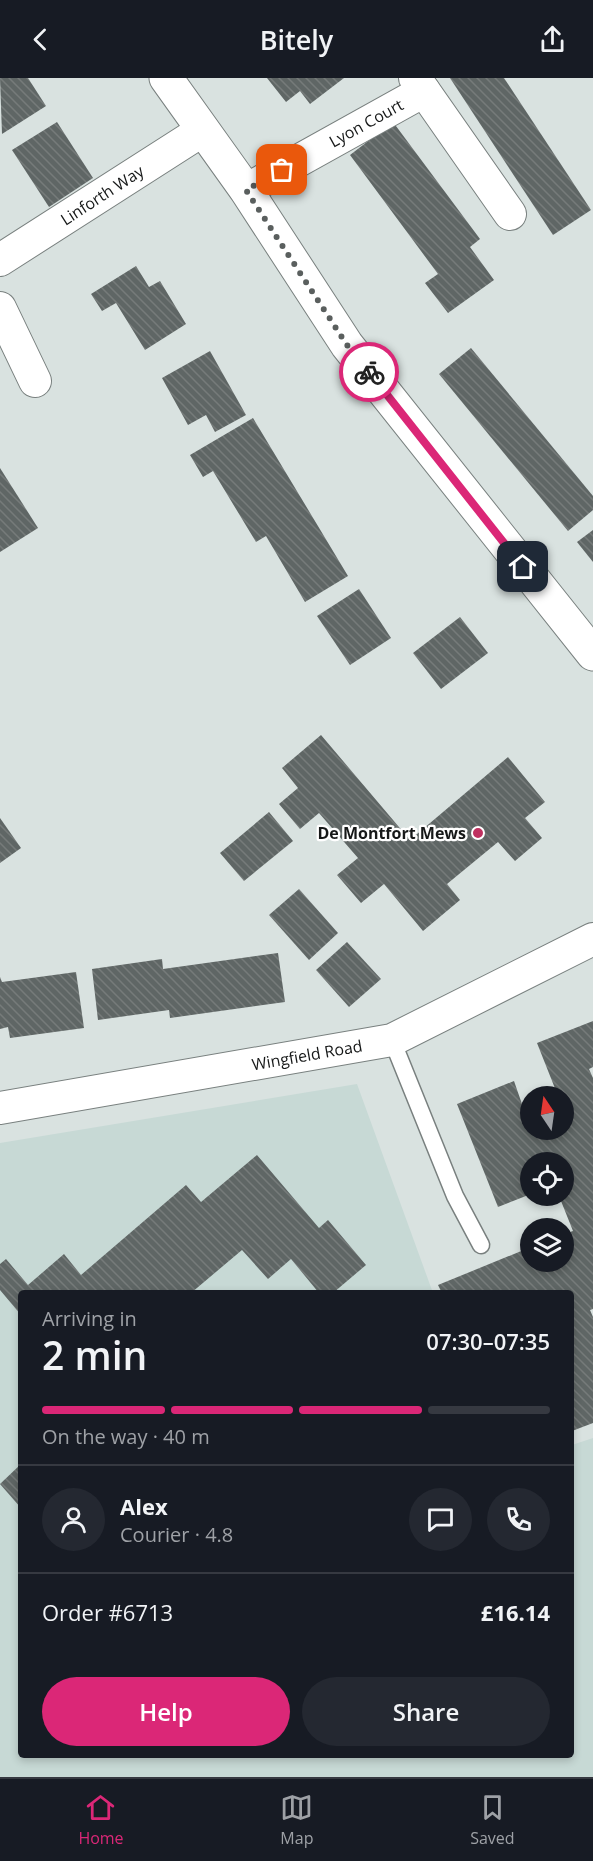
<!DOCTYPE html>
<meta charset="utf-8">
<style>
:root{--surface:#171b24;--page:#242831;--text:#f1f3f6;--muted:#9ea1a6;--line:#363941;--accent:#db2777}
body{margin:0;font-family:"Open Sans",sans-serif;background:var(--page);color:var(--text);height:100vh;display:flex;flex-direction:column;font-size:22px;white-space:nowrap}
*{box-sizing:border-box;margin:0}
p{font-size:20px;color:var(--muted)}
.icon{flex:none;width:33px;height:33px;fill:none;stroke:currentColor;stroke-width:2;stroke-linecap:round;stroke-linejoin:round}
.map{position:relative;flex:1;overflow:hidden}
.details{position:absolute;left:18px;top:1212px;width:556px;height:468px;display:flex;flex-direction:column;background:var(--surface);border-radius:6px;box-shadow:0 3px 9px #0003}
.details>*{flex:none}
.needle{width:39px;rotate:347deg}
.controls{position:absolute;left:520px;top:1008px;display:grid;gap:12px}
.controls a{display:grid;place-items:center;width:54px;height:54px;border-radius:50%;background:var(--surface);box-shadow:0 3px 9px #0003;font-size:30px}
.pin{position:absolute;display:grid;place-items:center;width:51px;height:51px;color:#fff;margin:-26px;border-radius:12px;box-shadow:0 3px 9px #0006}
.courier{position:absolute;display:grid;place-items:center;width:60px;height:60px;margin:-30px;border:4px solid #db2777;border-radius:50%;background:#fff;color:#222;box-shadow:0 2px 8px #0007}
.overview em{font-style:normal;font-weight:600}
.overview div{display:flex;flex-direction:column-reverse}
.overview{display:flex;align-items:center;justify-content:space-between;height:102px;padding:0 24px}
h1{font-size:39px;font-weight:600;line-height:45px}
.bar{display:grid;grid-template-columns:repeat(4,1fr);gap:9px 6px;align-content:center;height:72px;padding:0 24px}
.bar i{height:8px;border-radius:4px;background:var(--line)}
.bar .current{background:var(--accent)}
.bar p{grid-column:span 4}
.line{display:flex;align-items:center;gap:15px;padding:0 24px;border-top:2px solid var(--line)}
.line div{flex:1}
.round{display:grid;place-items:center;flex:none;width:63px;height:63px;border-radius:32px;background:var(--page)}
.cta{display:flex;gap:12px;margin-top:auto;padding:12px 24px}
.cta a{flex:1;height:69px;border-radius:36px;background:var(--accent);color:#fff;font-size:24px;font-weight:600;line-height:69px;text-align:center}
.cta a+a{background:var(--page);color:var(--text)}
header{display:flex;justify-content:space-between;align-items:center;height:78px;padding:0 24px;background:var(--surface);font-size:27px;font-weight:600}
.dock{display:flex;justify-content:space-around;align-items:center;height:84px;border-top:2px solid var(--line);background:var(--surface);font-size:16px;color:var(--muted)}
.dock a{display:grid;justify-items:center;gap:3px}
.dock .current{color:var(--accent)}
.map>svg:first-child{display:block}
.built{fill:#c7d9d5}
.building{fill:url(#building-back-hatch)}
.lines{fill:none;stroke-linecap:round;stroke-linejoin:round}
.lane-casing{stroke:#79807f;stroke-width:19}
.street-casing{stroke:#79807f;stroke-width:34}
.secondary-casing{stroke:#79807f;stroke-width:35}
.lane{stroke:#fff;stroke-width:16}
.street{stroke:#fff;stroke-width:32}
.secondary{stroke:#fff;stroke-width:33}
.done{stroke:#5a5f5e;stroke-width:6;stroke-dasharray:0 10.8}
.route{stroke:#db2777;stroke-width:8}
.poi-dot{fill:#bf3160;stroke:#fff;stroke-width:2}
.labels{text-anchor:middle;stroke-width:4.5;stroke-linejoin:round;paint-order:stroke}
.street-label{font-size:16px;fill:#161818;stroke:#fff}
.poi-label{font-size:16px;font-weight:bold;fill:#161818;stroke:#fff;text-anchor:end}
</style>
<header><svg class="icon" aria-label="back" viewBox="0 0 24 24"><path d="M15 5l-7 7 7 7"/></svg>Bitely<svg class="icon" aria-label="share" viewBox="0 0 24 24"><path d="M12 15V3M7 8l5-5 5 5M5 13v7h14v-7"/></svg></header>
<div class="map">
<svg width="593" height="1699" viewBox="0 0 593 1699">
<defs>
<pattern id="building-back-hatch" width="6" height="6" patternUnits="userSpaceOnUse" patternTransform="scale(1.5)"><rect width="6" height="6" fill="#5f6665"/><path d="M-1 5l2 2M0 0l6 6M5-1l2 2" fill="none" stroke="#767b7a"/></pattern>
</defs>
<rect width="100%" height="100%" fill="#d9e2e0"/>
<polygon class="built" points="357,1006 433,1215 21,1215 21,1677 572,1677 572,1367 593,1360 593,1699 0,1699 0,1065"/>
<g class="building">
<polygon points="0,0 28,0 46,28 2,56"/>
<polygon points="267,0 344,0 310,26 300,13 286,24"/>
<polygon points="450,0 504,0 591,132 553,157"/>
<polygon points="57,44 93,100 49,129 12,72"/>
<polygon points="393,44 480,161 470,169 494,202 448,235 425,205 438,196 350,77"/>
<polygon points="136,188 149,209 160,203 186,246 145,272 116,225 102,233 91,216"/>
<polygon points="471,270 593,418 593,432 568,453 439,296"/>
<polygon points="210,273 246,337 215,354 206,337 188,347 162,300"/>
<polygon points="253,340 348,498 305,524 266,458 256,464 213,393 203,399 190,377"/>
<polygon points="0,390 38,450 0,474"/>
<polygon points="593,452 593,484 577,464"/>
<polygon points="359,511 391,560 350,587 317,538"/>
<polygon points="460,539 488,575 441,611 413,575"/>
<polygon points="321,657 410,762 508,679 545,724 525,740 542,760 515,783 498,764 447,806 460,822 423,853 384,806 361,825 337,797 358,780 319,735 300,751 279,726 298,710 282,690"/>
<polygon points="269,734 293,763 244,803 220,775"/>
<polygon points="0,740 21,770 0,785"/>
<polygon points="299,811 338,855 309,882 269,837"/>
<polygon points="347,864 381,901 349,929 316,892"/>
<polygon points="278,875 285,924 170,940 169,932 98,942 92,891 162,881 163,891"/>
<polygon points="76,894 84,950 10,960 8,949 0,951 0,899 2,904"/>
<polygon points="593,943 593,989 589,991 593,1000 593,1231 590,1232 593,1239 593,1345 572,1353 572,1215 442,1215 438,1207 531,1169 531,1184 564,1184 564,1156 573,1153 559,1118 564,1118 564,1084 531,1084 531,1116 498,1129 457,1026 514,1003 531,1052 564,1052 564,1018 558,1018 537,965"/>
<polygon points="257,1077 319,1150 328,1142 366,1187 333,1215 319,1215 291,1181 268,1201 242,1172 191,1215 21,1215 21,1237 0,1212 0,1186 6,1181 28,1207 64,1176 81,1197 186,1107 201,1124"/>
<polygon points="21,1386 21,1430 0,1406"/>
</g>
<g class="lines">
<g class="lane-casing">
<polyline id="lane" points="392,962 455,1118 481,1167"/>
</g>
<g class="street-casing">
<g id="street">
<polyline points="415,0 510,136"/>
<polyline points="246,112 424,13"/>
<polyline points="0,182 203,52"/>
<polyline points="0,230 35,303"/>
<polyline points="0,1030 392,962 593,861"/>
</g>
</g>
<g class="secondary-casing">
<polyline id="secondary" points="166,0 246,112 347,267 593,576"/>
</g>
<use href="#lane" class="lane"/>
<use href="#street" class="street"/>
<use href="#secondary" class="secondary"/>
</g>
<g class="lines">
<polyline class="done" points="282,92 246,112 347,267 369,294"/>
<polyline class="route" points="369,294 523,489"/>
</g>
<circle class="poi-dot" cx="478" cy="755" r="6"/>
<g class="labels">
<g class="street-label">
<text transform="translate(366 45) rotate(-29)" y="6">Lyon Court</text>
<text transform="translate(102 117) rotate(-33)" y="6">Linforth Way</text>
<text transform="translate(307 977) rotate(-10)" y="6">Wingfield Road</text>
</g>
<g class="poi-label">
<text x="466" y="761">De Montfort Mews</text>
</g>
</g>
</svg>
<div class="controls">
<a><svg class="needle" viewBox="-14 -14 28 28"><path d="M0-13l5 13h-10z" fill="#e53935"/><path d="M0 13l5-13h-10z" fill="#9ea1a6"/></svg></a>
<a><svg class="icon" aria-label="locate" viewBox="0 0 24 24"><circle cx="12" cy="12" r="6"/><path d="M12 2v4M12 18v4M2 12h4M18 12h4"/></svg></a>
<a><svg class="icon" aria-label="layers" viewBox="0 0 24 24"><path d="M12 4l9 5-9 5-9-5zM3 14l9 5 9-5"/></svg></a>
</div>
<div class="pin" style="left:282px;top:92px;background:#ea580c"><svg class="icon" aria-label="bag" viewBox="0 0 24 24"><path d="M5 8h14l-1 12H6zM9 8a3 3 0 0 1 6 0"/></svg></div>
<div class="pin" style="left:523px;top:489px;background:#1f2937"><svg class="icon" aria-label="home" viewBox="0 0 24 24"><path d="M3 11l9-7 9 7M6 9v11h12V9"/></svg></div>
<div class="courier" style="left:369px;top:294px"><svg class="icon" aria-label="bike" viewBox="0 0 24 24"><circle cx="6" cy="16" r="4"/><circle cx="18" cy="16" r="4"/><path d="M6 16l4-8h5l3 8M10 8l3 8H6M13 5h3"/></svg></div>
<section class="details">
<div class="overview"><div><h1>2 min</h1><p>Arriving in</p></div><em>07:30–07:35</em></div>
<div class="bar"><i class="current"></i><i class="current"></i><i class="current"></i><i></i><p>On the way · 40 m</p></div>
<div class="line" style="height:108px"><a class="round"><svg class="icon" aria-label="person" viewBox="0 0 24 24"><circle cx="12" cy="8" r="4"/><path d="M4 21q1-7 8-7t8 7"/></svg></a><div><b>Alex</b><p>Courier · 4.8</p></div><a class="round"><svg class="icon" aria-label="chat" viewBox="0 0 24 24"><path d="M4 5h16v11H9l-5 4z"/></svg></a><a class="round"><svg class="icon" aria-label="phone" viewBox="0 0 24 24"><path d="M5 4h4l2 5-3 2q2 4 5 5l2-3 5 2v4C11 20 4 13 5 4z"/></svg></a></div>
<div class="line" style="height:78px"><div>Order #6713</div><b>£16.14</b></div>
<div class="cta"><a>Help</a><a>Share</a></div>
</section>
</div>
<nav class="dock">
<a class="current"><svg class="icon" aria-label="home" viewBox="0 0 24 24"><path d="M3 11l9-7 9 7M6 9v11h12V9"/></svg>Home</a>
<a><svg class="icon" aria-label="map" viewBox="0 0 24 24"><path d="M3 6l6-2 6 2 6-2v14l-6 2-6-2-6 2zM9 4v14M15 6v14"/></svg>Map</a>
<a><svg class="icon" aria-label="saved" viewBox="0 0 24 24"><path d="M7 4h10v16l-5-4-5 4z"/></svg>Saved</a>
</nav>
